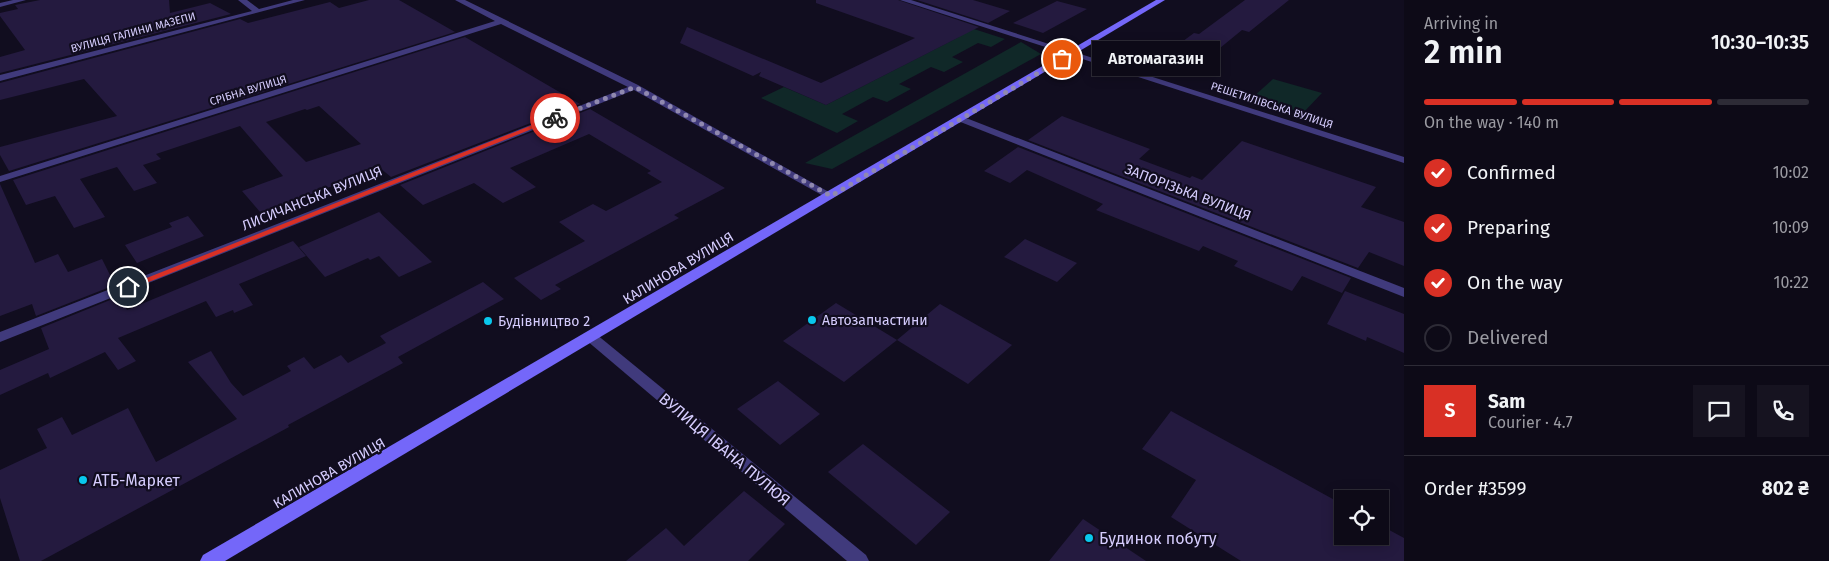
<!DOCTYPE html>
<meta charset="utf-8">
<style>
:root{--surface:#0d0a17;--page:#161320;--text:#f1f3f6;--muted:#9a9aa1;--line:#2d2b36;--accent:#d93025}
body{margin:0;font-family:"Fira Sans",sans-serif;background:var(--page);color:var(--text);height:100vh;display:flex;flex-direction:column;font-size:19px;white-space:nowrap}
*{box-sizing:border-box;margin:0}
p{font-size:16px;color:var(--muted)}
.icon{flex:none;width:28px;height:28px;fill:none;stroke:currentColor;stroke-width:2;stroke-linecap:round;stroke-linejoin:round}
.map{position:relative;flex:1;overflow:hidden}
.side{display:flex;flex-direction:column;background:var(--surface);width:425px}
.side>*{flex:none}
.controls{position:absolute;left:1334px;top:490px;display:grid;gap:10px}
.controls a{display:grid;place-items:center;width:55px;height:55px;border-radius:0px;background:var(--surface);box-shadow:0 2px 12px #0003,0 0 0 1px var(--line);font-size:25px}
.pin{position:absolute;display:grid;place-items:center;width:42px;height:42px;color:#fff;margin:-21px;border:2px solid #fff;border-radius:50%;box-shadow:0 1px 5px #0007}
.courier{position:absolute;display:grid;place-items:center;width:50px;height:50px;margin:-25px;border:4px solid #d93025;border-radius:50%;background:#fff;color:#222;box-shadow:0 1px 6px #0007}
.bubble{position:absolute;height:35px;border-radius:0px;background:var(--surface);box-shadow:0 2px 12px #0003,0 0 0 1px var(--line);font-size:16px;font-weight:600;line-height:35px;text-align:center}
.summary em{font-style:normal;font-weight:600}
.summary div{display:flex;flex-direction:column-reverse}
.summary{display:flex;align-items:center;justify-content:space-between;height:85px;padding:0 20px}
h1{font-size:32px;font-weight:600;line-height:38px}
.bar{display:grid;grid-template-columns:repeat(4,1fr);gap:8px 5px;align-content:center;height:60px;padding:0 20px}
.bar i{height:6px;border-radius:4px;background:var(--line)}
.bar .current{background:var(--accent)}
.bar p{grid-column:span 4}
.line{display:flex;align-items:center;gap:12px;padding:0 20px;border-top:1px solid var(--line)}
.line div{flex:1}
.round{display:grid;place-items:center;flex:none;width:52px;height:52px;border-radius:0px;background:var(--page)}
ol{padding:0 20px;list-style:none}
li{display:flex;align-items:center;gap:15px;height:55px}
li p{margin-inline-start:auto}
li .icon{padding:5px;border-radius:50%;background:var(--accent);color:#fff;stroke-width:4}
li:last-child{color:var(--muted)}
li i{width:28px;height:28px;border:2px solid var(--line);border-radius:50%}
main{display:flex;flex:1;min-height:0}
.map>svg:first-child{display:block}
.green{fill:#102828}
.building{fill:#241a3f;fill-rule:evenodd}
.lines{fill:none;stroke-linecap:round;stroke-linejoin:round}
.minor{fill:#403a7c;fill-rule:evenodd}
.secondary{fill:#7467f9;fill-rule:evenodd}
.route{fill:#d93025}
.done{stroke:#9089af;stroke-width:5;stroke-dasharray:0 9}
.poi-dot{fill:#09c8ed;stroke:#110d1f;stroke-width:2}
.labels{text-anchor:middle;stroke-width:4.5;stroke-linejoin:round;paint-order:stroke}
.far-street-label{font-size:11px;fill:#d5ccfd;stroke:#110d1f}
.street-label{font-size:14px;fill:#d5ccfd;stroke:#110d1f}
.poi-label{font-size:14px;fill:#d5ccfd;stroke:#110d1f;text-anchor:start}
.near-street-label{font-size:16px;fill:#d5ccfd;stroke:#110d1f}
.near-poi-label{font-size:16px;fill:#d5ccfd;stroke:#110d1f;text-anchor:start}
</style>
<main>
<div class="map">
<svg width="1404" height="561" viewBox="0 0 1404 561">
<rect width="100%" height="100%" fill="#110d1f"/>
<g class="green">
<polygon points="949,21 1005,39 991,47 978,43 952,57 963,62 944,72 931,67 899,84 911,89 887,102 873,97 842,114 858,121 837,133 761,98 784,87 826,105 959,37"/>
<polygon points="1021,42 1041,54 832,169 805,163"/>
<polygon points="1273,79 1322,93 1303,113 1253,97"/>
</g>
<g class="building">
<polygon points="40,0 169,0 170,13 210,3 231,14 0,73 0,57 25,50 0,16 0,13 18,9 15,5"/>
<polygon points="369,0 399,0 455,32 9,171 0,155 0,147 117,116 84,79 0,100 0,83 240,19 248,23 330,2 339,8"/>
<polygon points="816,0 898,0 979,27 826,105 759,76 761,72 753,76 680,43 687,27 821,83 915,38 816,3"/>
<polygon points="917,0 973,0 1010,11 988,23"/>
<polygon points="1245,0 1289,0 1249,32 1242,30 1187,75 1152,64 1194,33 1199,34"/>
<polygon points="1057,1 1087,9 1043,33 1013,23"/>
<path d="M465,37L580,104L391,177L380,168L261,213L242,191L283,176L240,126L156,154L161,159L143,165L157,183L134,191L117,167L80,179L105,217L74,228L55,196L26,205L13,180ZM319,106L361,144L306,162L266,122L305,109L307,110Z"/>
<polygon points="590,109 725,188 674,215 679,218 555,285 561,289 541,300 514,278 585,241 559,222 593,204 606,211 662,182 647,173 651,171 589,134 510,168 536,187 503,203 474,183 423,205 400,185"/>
<polygon points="1062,116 1150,149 1139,159 1190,178 1192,176 1202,180 1242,141 1376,187 1361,207 1404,222 1404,266 1369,252 1358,268 1028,140"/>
<polygon points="1018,147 1351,278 1342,293 1302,276 1292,291 1234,266 1238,261 1203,246 1199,251 1096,210 1103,204 1027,170 1010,183 984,171"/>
<polygon points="0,184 35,263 58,254 68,272 102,259 115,285 36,316 32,304 0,316"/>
<polygon points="379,212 432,262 399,277 379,256 370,260 368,258 325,277 299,247"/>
<polygon points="188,216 204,236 137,263 125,245 172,227 169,223"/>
<polygon points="1025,239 1077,263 1057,282 1004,257"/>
<polygon points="293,241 306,256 239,284 253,305 234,313 233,310 216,317 206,301 118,338 136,361 118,370 105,352 50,378 48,373 0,395 0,370 49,349 41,328 120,296 127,310"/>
<polygon points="483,282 504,299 398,357 403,363 288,425 289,427 41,561 20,561 0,498 0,470 47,448 37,429 62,417 72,435 128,408 156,462 237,419 188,362 211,351 231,383 243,396 291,371 287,366 304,357 314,369 341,355 348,363 386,343 380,336"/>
<polygon points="1345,291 1404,314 1404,353 1367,337 1366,341 1327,324"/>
<polygon points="836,303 897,340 844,382 783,341"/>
<polygon points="940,304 1012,345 968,384 897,340"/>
<polygon points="778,381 820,414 780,445 737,409"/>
<polygon points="1171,411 1342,504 1342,536 1380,536 1380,525 1404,538 1404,561 1241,561 1171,517 1196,480 1142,449"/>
<polygon points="863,444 950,512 916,545 828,472"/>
<polygon points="744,491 785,524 748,561 626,561 666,528 684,546"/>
<polygon points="1083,519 1146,561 1049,561"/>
</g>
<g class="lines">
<g class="minor">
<polygon points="13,0 26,0 0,7 0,3"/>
<polygon points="238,0 247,0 259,9 293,0 305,0 0,81 0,75 252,11"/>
<polygon points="455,0 465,0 638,85 836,196 831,199 827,198 634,90 0,342 0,332 628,87 501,24 0,182 0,176 495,21"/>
<polygon points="900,0 911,0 1404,157 1404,163"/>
<polygon points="961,116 1404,288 1404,297 958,121 956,119"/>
<polygon points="591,332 596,334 866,555 869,561 847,561 586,340 584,337 586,334"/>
</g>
<polygon class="secondary" points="1156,0 1165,0 225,561 200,561 203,555"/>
</g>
<polygon class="route" points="555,116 557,119 131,289 125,289 124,287"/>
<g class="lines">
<polyline class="done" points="555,118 635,87 831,196 1062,59"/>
</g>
<g class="poi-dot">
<circle cx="812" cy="320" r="5"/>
<circle cx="488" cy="321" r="5"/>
<circle cx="83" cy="480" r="5"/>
<circle cx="1089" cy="538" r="5"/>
</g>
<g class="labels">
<g class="far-street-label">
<text transform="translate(133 32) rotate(-15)" y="4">ВУЛИЦЯ ГАЛИНИ МАЗЕПИ</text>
<text transform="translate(248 90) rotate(-17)" y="4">СРІБНА ВУЛИЦЯ</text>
<text transform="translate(1272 105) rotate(18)" y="4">РЕШЕТИЛІВСЬКА ВУЛИЦЯ</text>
</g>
<g class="street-label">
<text transform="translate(1188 192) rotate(21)" y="5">ЗАПОРІЗЬКА ВУЛИЦЯ</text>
<text transform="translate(312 198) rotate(-22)" y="5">ЛИСИЧАНСЬКА ВУЛИЦЯ</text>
<text transform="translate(678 268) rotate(-31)" y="5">КАЛИНОВА ВУЛИЦЯ</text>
<text transform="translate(329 473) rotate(-30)" y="5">КАЛИНОВА ВУЛИЦЯ</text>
</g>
<g class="poi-label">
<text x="822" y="325">Автозапчастини</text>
<text x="498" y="326">Будівництво 2</text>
</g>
<g class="near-street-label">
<text transform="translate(725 449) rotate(40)" y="6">ВУЛИЦЯ ІВАНА ПУЛЮЯ</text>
</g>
<g class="near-poi-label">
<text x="93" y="486">АТБ-Маркет</text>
<text x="1099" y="544">Будинок побуту</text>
</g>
</g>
</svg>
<div class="controls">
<a><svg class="icon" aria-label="locate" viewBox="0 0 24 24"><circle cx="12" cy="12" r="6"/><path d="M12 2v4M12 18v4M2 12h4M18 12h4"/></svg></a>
</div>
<div class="pin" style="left:1062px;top:59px;background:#ea580c"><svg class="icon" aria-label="bag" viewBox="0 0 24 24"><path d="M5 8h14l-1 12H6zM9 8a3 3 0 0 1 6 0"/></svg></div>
<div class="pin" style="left:128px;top:287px;background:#1f2937"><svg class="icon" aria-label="home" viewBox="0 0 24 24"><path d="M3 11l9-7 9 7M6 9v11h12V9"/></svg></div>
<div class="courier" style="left:555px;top:118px"><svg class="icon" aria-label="bike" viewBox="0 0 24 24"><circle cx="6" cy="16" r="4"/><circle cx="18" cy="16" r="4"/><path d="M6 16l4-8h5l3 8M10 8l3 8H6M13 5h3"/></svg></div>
<div class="bubble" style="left:1092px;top:41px;width:128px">Автомагазин</div>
</div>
<section class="side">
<div class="summary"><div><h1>2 min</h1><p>Arriving in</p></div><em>10:30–10:35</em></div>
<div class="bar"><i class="current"></i><i class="current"></i><i class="current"></i><i></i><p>On the way · 140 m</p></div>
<ol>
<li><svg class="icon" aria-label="check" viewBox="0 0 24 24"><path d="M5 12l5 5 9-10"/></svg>Confirmed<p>10:02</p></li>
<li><svg class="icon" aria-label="check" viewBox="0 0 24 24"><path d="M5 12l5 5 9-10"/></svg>Preparing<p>10:09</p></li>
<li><svg class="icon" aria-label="check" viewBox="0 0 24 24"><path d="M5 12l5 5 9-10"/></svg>On the way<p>10:22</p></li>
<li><i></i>Delivered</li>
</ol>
<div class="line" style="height:90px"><b class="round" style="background:var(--accent);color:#fff">S</b><div><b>Sam</b><p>Courier · 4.7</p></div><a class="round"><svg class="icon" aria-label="chat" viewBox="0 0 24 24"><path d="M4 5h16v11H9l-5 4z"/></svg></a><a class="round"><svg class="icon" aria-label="phone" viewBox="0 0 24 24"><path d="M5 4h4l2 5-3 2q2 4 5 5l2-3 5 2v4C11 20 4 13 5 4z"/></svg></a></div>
<div class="line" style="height:65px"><div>Order #3599</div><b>802 ₴</b></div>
</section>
</main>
